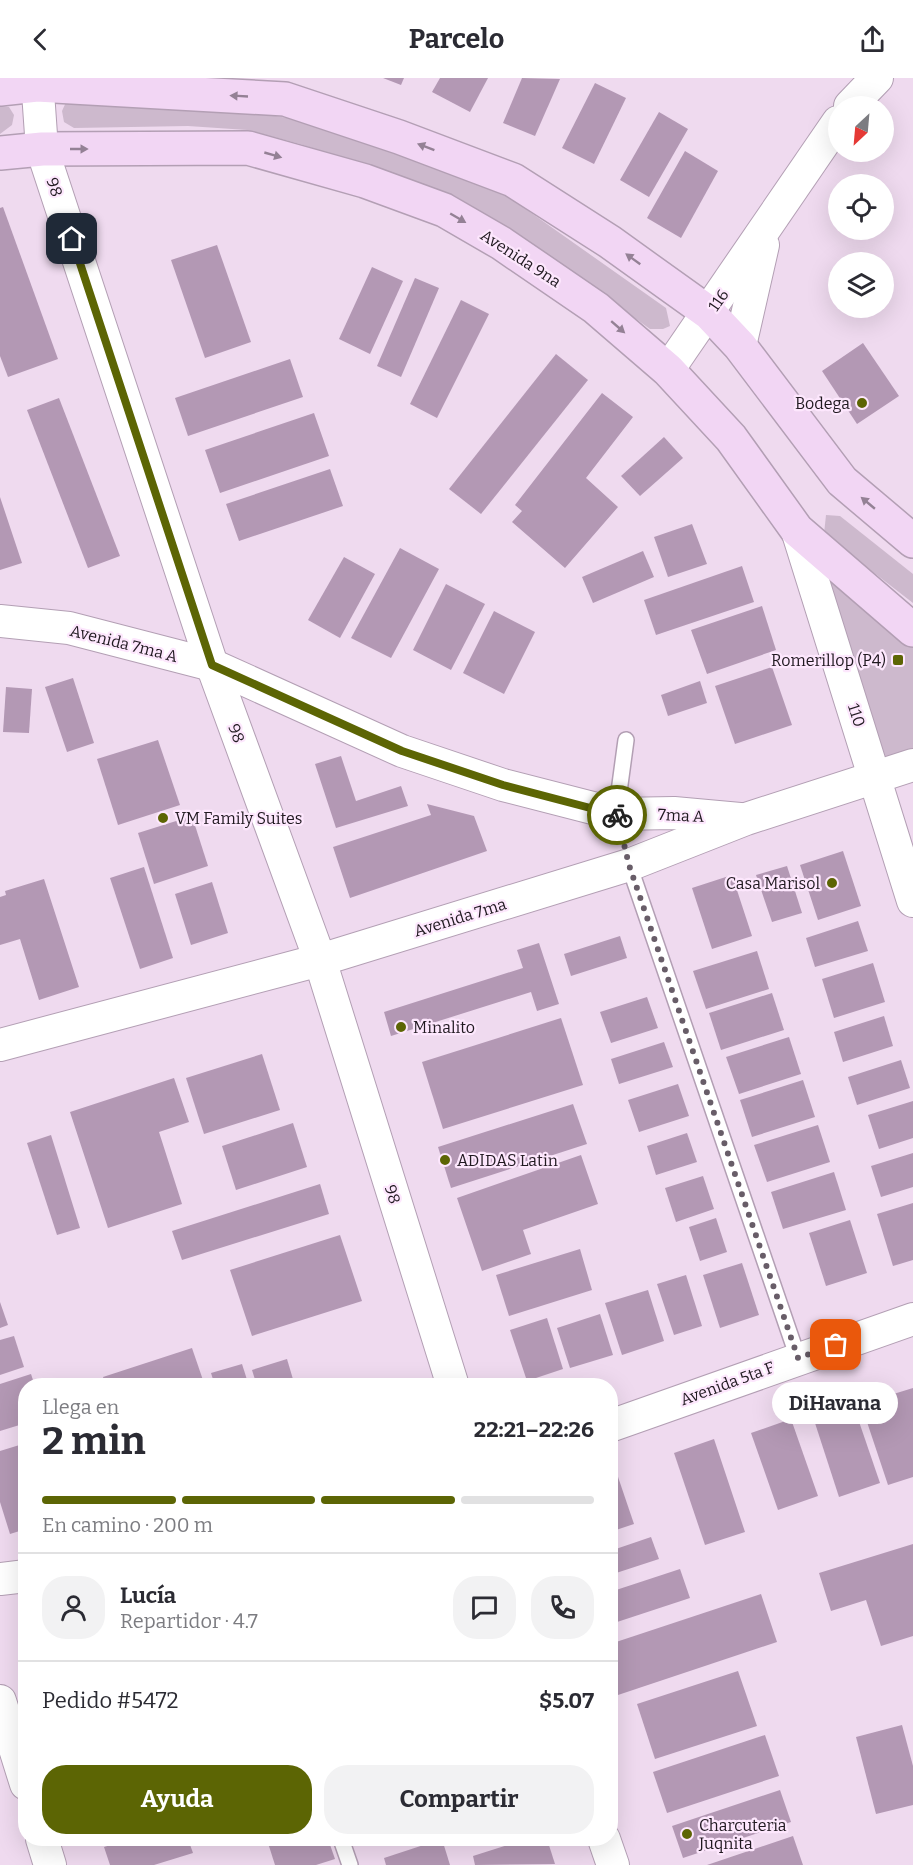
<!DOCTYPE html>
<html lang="es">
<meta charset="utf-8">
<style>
:root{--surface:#fff;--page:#f2f2f3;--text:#2b2b33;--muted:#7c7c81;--line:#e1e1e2;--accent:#5c6504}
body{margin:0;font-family:Bitter,serif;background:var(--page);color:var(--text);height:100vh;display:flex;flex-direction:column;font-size:22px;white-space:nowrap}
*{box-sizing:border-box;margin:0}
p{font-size:20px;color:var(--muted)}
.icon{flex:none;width:33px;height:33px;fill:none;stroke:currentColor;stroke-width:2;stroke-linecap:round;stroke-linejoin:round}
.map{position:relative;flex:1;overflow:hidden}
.drawer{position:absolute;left:18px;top:1300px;width:600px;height:468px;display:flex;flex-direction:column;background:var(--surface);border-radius:24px;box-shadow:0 6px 24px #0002}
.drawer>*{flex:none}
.needle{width:39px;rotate:206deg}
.tools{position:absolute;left:828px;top:18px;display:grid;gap:12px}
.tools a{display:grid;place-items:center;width:66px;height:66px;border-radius:50%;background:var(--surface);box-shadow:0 6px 24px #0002;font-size:30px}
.pin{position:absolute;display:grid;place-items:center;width:51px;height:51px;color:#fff;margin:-26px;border-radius:12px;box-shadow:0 3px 9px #0006}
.courier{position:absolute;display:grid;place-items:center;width:60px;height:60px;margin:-30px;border:4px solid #5c6504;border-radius:50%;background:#fff;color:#222;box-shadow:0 2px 8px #0007}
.bubble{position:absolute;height:42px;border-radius:21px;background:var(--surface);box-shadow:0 6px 24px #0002;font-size:20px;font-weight:700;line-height:42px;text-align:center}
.summary em{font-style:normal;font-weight:700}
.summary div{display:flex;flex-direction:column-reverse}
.summary{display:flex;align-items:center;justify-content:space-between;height:102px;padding:0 24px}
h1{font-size:39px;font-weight:700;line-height:45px}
.bar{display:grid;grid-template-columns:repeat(4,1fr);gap:9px 6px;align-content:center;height:72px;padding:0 24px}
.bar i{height:8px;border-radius:4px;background:var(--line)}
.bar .active{background:var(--accent)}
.bar p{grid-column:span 4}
.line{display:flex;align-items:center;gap:15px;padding:0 24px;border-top:2px solid var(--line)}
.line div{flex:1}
.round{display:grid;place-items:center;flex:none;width:63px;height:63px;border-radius:24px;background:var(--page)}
.cta{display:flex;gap:12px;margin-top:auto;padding:12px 24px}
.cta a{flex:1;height:69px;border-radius:24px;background:var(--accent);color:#fff;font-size:24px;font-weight:700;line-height:69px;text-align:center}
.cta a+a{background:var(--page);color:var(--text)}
header{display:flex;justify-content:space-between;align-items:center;height:78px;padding:0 24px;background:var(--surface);font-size:27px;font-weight:700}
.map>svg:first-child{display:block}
.green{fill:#cdb9cd}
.building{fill:#b398b4}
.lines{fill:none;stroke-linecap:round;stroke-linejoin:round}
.service-casing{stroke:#b39fb4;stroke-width:18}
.minor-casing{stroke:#b39fb4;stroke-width:34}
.secondary-casing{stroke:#b39fb4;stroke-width:36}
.service{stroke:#fff;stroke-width:15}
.minor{stroke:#fff;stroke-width:32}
.secondary{stroke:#f2d6f4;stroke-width:33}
.oneway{fill:#948195}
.done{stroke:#685d68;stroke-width:6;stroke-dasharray:0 10.8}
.route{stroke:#5c6504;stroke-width:8}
.poi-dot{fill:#5c6504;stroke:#fde7fd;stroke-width:2}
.labels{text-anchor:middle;stroke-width:4.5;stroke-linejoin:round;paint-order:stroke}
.street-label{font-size:16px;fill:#201920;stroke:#fde7fd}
.poi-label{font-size:16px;fill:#201920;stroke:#fde7fd;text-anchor:start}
</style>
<header><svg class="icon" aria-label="back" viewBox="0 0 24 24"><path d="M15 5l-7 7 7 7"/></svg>Parcelo<svg class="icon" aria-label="share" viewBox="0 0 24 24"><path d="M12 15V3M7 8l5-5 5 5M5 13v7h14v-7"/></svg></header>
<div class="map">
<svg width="913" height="1787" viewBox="0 0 913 1787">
<rect width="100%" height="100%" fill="#efdaef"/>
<g class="green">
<polygon points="67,22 235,31 299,42 449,94 503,115 666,230 670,248 663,251 650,251 523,159 455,118 300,66 247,52 188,48 74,50 64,44 62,33"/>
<polygon points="0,28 9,29 14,37 12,47 0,56"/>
<polygon points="826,437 840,438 913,496 913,525 824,456"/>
<polygon points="797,452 913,552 913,687 876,698"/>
</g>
<g class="building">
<polygon points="383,0 404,0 401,7"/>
<polygon points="440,0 488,0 470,34 432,14"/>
<polygon points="522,0 560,1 535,58 503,45"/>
<polygon points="595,5 626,20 594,86 562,70"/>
<polygon points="659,34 688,51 649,119 620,102"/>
<polygon points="685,73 718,93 681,160 647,140"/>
<polygon points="3,129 58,281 8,299 0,278 0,130"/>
<polygon points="217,167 251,264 205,280 171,182"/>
<polygon points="372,189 403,203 370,276 339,261"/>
<polygon points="415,200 439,210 401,299 377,288"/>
<polygon points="461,222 489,236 437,340 410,326"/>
<polygon points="863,265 899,318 857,346 822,293"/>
<polygon points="556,276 588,302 481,436 449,411"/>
<polygon points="290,281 303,319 188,358 175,320"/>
<polygon points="602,315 633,339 586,400 618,429 565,490 512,444 522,433 515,427"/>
<polygon points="59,320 120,478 88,490 27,332"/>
<polygon points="314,335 329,378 220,415 205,372"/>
<polygon points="664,359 683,380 640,418 621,398"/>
<polygon points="330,391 343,428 239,463 226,426"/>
<polygon points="0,419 22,485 0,492"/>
<polygon points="692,446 707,486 668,499 654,459"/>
<polygon points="400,470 439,491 391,580 351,560"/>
<polygon points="643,473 654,499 593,525 582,499"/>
<polygon points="344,479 375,496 340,560 308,542"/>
<polygon points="742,488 754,524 656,557 644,522"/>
<polygon points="446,506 485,526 451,592 413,572"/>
<polygon points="762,528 776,572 707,596 691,552"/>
<polygon points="494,533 535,554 504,616 463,595"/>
<polygon points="772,589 792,647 735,666 715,608"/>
<polygon points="73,600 94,665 67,674 45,609"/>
<polygon points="700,603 707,625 668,638 661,617"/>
<polygon points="6,609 32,611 29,655 3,654"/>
<polygon points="158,662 180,727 118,747 97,681"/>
<polygon points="341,678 356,723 401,708 408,728 336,750 315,686"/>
<polygon points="427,726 474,738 487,773 350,820 333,769 431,737"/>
<polygon points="192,738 208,788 154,806 138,755"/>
<polygon points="843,773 861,828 818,842 800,787"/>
<polygon points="787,788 802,835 772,844 756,797"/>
<polygon points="144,789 173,880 140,891 110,800"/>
<polygon points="732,797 752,858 712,871 692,810"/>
<polygon points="44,801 79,909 39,922 20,861 0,867 0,819 6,817 5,813"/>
<polygon points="212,804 228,855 191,867 175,816"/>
<polygon points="858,843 868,873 815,889 806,860"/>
<polygon points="620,858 627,880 571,898 564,876"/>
<polygon points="539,865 559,926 537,933 531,914 391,958 384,934 523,890 517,872"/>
<polygon points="757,873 769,911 706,931 693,893"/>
<polygon points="873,885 885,924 834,940 822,901"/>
<polygon points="772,915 784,952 721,972 709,935"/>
<polygon points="647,919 658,950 611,965 600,934"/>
<polygon points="884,938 893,968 843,984 834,954"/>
<polygon points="561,940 583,1007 443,1051 422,984"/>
<polygon points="789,959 801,996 739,1016 726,979"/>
<polygon points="664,964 673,989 619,1006 611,981"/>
<polygon points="262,976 280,1032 204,1056 186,1000"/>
<polygon points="901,982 910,1010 857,1027 848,999"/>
<polygon points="174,1000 189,1044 159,1054 182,1126 108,1150 70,1034"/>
<polygon points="803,1002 815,1039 752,1059 740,1022"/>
<polygon points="678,1006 689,1038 639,1054 628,1022"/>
<polygon points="913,1023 913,1060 879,1071 868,1037"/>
<polygon points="573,1026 587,1066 451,1110 438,1069"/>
<polygon points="293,1045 307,1089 236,1112 222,1068"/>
<polygon points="818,1047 830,1084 767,1104 754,1067"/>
<polygon points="687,1055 697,1084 656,1097 647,1068"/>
<polygon points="51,1057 80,1150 57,1157 27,1065"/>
<polygon points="913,1075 913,1109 881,1119 871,1088"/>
<polygon points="581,1077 598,1126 523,1152 531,1176 482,1193 457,1120"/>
<polygon points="834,1094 846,1132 783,1151 771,1114"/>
<polygon points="703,1098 714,1131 676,1144 665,1110"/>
<polygon points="320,1106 329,1136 182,1182 172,1153"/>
<polygon points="913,1125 913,1182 893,1188 877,1136"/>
<polygon points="716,1140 727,1174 700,1183 689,1149"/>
<polygon points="850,1142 867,1195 826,1208 809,1155"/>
<polygon points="340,1157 362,1223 252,1258 230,1192"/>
<polygon points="580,1171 592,1212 509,1238 496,1197"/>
<polygon points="742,1185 759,1237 720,1250 703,1197"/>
<polygon points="686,1197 702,1248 674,1257 657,1206"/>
<polygon points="648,1212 664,1263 622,1277 605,1225"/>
<polygon points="0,1224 8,1247 0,1250"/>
<polygon points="600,1236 613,1277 570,1290 557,1250"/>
<polygon points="547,1240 563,1291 527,1303 510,1252"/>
<polygon points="14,1258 24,1289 0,1297 0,1262"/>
<polygon points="192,1270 205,1308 106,1308 103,1299"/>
<polygon points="287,1281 295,1308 257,1308 252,1292"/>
<polygon points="242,1286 249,1308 215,1308 211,1295"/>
<polygon points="31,1296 35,1308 26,1308 26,1345 0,1353 0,1306"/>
<polygon points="387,1301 389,1308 369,1308"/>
<polygon points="913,1310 913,1399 888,1407 861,1326"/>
<polygon points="854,1329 880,1405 839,1419 814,1342"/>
<polygon points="791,1341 818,1418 778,1432 751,1355"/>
<polygon points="714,1361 745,1454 705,1467 674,1375"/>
<polygon points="26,1365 26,1451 10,1456 0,1424 0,1373"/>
<polygon points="616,1393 634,1446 610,1454 610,1395"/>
<polygon points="651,1459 659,1481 610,1497 610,1473"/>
<polygon points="913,1466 913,1558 881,1568 866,1522 831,1533 819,1495"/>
<polygon points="680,1491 690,1520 611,1546 610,1514"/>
<polygon points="761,1516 777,1564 618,1617 610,1596 610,1566"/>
<polygon points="738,1593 757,1648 655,1681 637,1626"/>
<polygon points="902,1647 913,1688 913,1727 876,1736 856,1659"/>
<polygon points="765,1657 779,1698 667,1735 653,1694"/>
<polygon points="780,1712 791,1744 683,1780 672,1748"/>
<polygon points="793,1758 803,1787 707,1787"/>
<polygon points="130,1761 188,1761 193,1775 154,1787 110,1787 104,1769"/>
<polygon points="281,1761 328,1761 335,1781 316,1787 275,1787 268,1765"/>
<polygon points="442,1761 450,1787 386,1787 384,1780"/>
<polygon points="458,1761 482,1761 461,1768"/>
<polygon points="526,1761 547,1761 555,1786 475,1787 473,1778"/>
</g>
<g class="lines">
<g class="service-casing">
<g id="service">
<polyline points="616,736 626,662"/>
<polyline points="629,787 798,1280"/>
<polyline points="341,1761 350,1787"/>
</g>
</g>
<g class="minor-casing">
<g id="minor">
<polyline points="37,0 42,71 212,587 320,882 453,1308"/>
<polyline points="850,28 877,0"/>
<polyline points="740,268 763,167"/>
<polyline points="668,292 838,44"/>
<polyline points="797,452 913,823"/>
<polyline points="0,543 69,550 212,587 402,673 503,707 616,736 674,735 740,741"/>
<polyline points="0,967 320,882 629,787 746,741 913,687"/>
<polyline points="610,1348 913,1241"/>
<polyline points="0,1501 26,1498"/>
<polyline points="0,1623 26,1706"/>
<polyline points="42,1761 50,1787"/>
<polyline points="604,1761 613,1787"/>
</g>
</g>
<g class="secondary-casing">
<g id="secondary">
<polyline points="0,11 37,7 285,21 399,59 513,102 610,164 709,235 740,268 842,403 913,463"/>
<polyline points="0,75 42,71 248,70 365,103 444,132 501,165 596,230 668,292 731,360 797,452 913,552"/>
</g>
</g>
<use href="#service" class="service"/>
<use href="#minor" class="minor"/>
<use href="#secondary" class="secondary"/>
</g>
<defs><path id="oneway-solid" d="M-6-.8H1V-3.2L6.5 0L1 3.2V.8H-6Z" transform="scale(1.5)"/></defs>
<g class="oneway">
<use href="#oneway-solid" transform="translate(239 18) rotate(-177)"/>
<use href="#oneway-solid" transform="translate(426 69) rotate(-159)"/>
<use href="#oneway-solid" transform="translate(79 71)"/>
<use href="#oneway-solid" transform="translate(273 77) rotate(16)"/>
<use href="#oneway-solid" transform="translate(458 140) rotate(30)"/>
<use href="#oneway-solid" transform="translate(633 181) rotate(-144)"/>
<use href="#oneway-solid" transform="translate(618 249) rotate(41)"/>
<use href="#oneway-solid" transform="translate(868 425) rotate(-140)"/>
</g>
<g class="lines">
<polyline class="done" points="617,737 629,787 798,1280 836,1267"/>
<polyline class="route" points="72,161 212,587 402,673 503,707 617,737"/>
</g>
<g class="poi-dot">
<circle cx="862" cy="325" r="6"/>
<rect x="892" y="576" width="12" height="12" rx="3"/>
<circle cx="163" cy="740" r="6"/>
<circle cx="832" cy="805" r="6"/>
<circle cx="401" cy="949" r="6"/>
<circle cx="445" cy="1082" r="6"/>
<circle cx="687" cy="1756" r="6"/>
</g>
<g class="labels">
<g class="street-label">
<text transform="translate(55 109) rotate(72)" y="6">98</text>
<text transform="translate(521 180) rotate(33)" y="6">Avenida 9na</text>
<text transform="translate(718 222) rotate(-55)" y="6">116</text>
<text transform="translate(124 565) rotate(14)" y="6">Avenida 7ma A</text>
<text transform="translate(857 637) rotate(72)" y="6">110</text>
<text transform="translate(237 655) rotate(70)" y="6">98</text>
<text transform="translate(681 737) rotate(3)" y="6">7ma A</text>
<text transform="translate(460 839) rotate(-17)" y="6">Avenida 7ma</text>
<text transform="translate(393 1116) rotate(73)" y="6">98</text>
<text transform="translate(727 1305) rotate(-20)" y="6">Avenida 5ta F</text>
</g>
<g class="poi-label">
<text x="850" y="331" text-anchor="end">Bodega</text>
<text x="886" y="588" text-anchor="end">Romerillop (P4)</text>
<text x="175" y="746">VM Family Suites</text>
<text x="820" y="811" text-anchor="end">Casa Marisol</text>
<text x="413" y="955">Minalito</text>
<text x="457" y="1088">ADIDAS Latin</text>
<text x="699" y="1753">Charcuteria<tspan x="699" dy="18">Juqnita</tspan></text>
</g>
</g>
</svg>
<div class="tools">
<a><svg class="needle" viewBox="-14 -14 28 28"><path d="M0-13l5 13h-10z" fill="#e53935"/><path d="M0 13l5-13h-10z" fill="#7c7c81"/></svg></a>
<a><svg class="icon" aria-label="locate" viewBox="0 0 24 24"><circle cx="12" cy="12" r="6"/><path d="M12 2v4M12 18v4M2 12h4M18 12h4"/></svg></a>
<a><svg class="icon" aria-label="layers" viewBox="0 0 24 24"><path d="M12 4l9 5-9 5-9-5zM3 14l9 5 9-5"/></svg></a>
</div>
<div class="pin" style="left:836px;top:1267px;background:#ea580c"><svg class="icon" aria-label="bag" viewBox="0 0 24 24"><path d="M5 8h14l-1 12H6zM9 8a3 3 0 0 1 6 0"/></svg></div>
<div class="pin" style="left:72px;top:161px;background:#1f2937"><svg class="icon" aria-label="home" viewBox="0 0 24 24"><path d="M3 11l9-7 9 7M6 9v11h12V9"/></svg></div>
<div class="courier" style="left:617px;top:737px"><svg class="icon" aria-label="bike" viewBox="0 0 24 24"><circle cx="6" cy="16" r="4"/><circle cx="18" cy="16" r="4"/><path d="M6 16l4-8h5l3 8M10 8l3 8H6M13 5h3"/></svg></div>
<div class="bubble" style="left:772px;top:1304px;width:126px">DiHavana</div>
<section class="drawer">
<div class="summary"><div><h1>2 min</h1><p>Llega en</p></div><em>22:21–22:26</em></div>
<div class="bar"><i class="active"></i><i class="active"></i><i class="active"></i><i></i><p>En camino · 200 m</p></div>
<div class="line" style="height:108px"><a class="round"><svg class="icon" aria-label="person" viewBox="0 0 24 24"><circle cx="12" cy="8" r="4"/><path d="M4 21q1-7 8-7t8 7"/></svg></a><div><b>Lucía</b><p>Repartidor · 4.7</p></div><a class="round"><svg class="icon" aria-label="chat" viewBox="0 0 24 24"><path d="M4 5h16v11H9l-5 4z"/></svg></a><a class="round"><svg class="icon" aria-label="phone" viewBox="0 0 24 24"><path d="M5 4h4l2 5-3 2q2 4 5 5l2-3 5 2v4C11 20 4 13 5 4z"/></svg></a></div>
<div class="line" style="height:78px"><div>Pedido #5472</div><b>$5.07</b></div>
<div class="cta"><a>Ayuda</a><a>Compartir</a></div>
</section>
</div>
